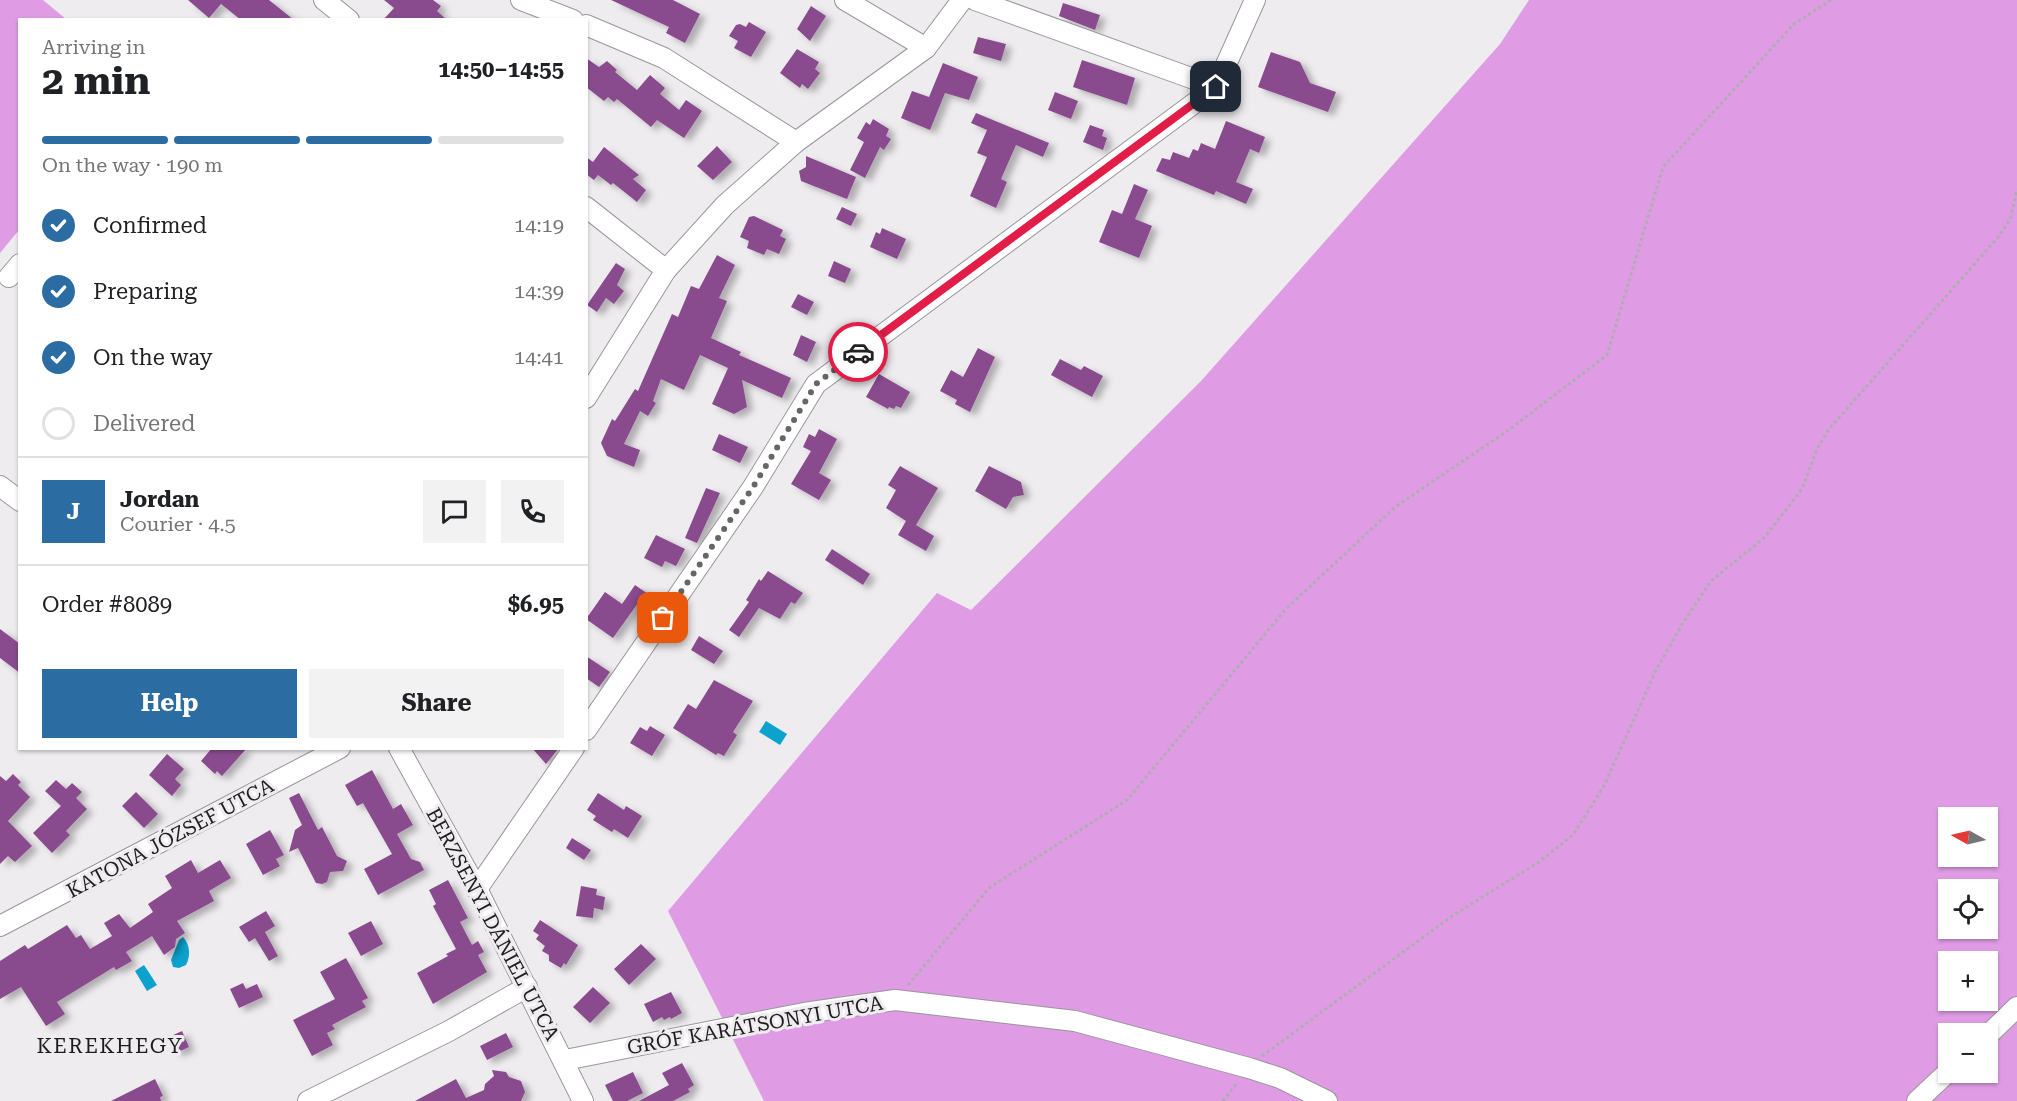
<!DOCTYPE html>
<meta charset="utf-8">
<style>
:root{--surface:#fff;--page:#f2f2f2;--text:#202124;--muted:#757577;--line:#e0e0e0;--accent:#2b6da3}
body{margin:0;font-family:"Roboto Serif",serif;background:var(--page);color:var(--text);height:100vh;display:flex;flex-direction:column;font-size:22px;white-space:nowrap}
*{box-sizing:border-box;margin:0}
p{font-size:20px;color:var(--muted)}
.icon{flex:none;width:33px;height:33px;fill:none;stroke:currentColor;stroke-width:2;stroke-linecap:round;stroke-linejoin:round}
.map{position:relative;flex:1;overflow:hidden}
.drawer{position:absolute;left:18px;top:18px;width:570px;height:732px;display:flex;flex-direction:column;background:var(--surface);border-radius:0px;box-shadow:0 2px 4px #0004}
.drawer>*{flex:none}
.needle{width:39px;rotate:278deg}
.fabs{position:absolute;left:1938px;top:807px;display:grid;gap:12px}
.fabs a{display:grid;place-items:center;width:60px;height:60px;border-radius:0px;background:var(--surface);box-shadow:0 2px 4px #0004;font-size:30px}
.pin{position:absolute;display:grid;place-items:center;width:51px;height:51px;color:#fff;margin:-26px;border-radius:12px;box-shadow:0 3px 9px #0006}
.courier{position:absolute;display:grid;place-items:center;width:60px;height:60px;margin:-30px;border:4px solid #e11d48;border-radius:50%;background:#fff;color:#222;box-shadow:0 2px 8px #0007}
.head em{font-style:normal;font-weight:700}
.head div{display:flex;flex-direction:column-reverse}
.head{display:flex;align-items:center;justify-content:space-between;height:102px;padding:0 24px}
h1{font-size:39px;font-weight:700;line-height:45px}
.bar{display:grid;grid-template-columns:repeat(4,1fr);gap:9px 6px;align-content:center;height:72px;padding:0 24px}
.bar i{height:8px;border-radius:4px;background:var(--line)}
.bar .active{background:var(--accent)}
.bar p{grid-column:span 4}
.line{display:flex;align-items:center;gap:15px;padding:0 24px;border-top:2px solid var(--line)}
.line div{flex:1}
.round{display:grid;place-items:center;flex:none;width:63px;height:63px;border-radius:0px;background:var(--page)}
ol{padding:0 24px;list-style:none}
li{display:flex;align-items:center;gap:18px;height:66px}
li p{margin-inline-start:auto}
li .icon{padding:6px;border-radius:50%;background:var(--accent);color:#fff;stroke-width:4}
li:last-child{color:var(--muted)}
li i{width:33px;height:33px;border:3px solid var(--line);border-radius:50%}
.button{display:flex;gap:12px;margin-top:auto;padding:12px 24px}
.button a{flex:1;height:69px;border-radius:0px;background:var(--accent);color:#fff;font-size:24px;font-weight:700;line-height:69px;text-align:center}
.button a+a{background:var(--page);color:var(--text)}
.map>svg:first-child{display:block}
.forest{fill:#df9ce5;fill-rule:evenodd}
.water{fill:#0ba2cd}
.building{fill:#894b8e;filter:url(#shadow)}
.lines{fill:none;stroke-linecap:round;stroke-linejoin:round}
.minor-casing{stroke:#99969a;stroke-width:22}
.path{stroke:#aeacaf;stroke-width:3;stroke-dasharray:3 3;stroke-linecap:butt}
.minor{stroke:#fff;stroke-width:20}
.done{stroke:#676568;stroke-width:6;stroke-dasharray:0 10.8}
.route{stroke:#e11d48;stroke-width:8}
.labels{text-anchor:middle;stroke-width:6;stroke-linejoin:round;paint-order:stroke}
.street-label{font-size:20px;fill:#1e1d1e;stroke:#efecf0}
.neighbourhood-label{font-size:21px;letter-spacing:1.5px;fill:#1e1d1e;stroke:#efecf0}
</style>
<div class="map">
<svg width="2017" height="1101" viewBox="0 0 2017 1101">
<defs>
<filter id="shadow"><feDropShadow dx="6" dy="4" stdDeviation="3" flood-color="#0004"/></filter>
</defs>
<rect width="100%" height="100%" fill="#efecf0"/>
<g class="forest">
<polygon points="0,0 43,0 66,19 20,20 19,230 0,253"/>
<path d="M1529,0H2017V1101H764L668,911L937,593L971,610L1201,381L1500,44ZM1948,818H1988V856H1948ZM1948,890H1988V928H1948ZM1948,962H1988V1000H1948ZM1948,1034H1988V1072H1948Z"/>
</g>
<g class="water">
<polygon points="766,721 787,734 780,745 759,732"/>
<path d="M183,937C190,945 191,955 186,965L179,968L173,967L171,960L179,940Z"/>
<polygon points="144,965 157,985 147,991 135,971"/>
</g>
<g class="building">
<polygon points="188,0 269,0 294,20 241,20 221,4 209,18"/>
<polygon points="384,0 433,0 441,6 437,11 447,20 383,20 394,8"/>
<polygon points="611,0 673,0 700,14 685,43 666,33 669,27"/>
<polygon points="1063,3 1100,15 1095,30 1059,16"/>
<polygon points="811,6 826,16 810,41 797,29"/>
<polygon points="749,22 766,32 751,57 734,48 738,41 729,36 736,25 740,24 746,27"/>
<polygon points="978,37 1006,44 1001,61 973,53"/>
<polygon points="797,49 819,62 815,69 820,73 808,89 802,84 800,88 780,73"/>
<polygon points="1271,52 1300,62 1310,83 1336,92 1328,112 1258,87"/>
<polygon points="586,58 599,67 607,61 617,70 615,72 637,90 650,75 665,88 660,94 679,110 686,100 702,111 684,138 657,120 651,127 617,99 614,102 608,97 604,101 586,87"/>
<polygon points="1082,60 1135,78 1127,105 1073,87"/>
<polygon points="943,63 978,77 969,100 945,93 930,130 901,118 912,91 929,97"/>
<polygon points="1055,92 1078,101 1071,119 1048,110"/>
<polygon points="976,113 1049,143 1043,157 1016,145 1001,179 1007,182 996,208 970,196 987,157 977,153 987,130 971,123"/>
<polygon points="873,119 889,129 886,136 891,139 884,150 880,147 865,178 850,170 864,142 857,138 866,122 870,125"/>
<polygon points="1226,121 1265,137 1259,153 1250,149 1236,182 1253,189 1246,204 1216,191 1214,195 1156,171 1162,158 1170,160 1173,152 1189,158 1193,149 1198,151 1201,143 1215,149"/>
<polygon points="1090,125 1104,130 1102,136 1107,138 1103,150 1083,142"/>
<polygon points="717,146 732,162 713,180 697,166"/>
<polygon points="604,147 639,175 633,179 646,190 637,202 613,183 611,185 598,175 594,180 586,174 586,157 593,162"/>
<polygon points="806,156 856,177 847,199 801,181 799,171 806,167"/>
<polygon points="1134,184 1148,190 1135,219 1152,226 1139,258 1099,242 1112,210 1122,214"/>
<polygon points="842,207 857,214 851,226 836,219"/>
<polygon points="754,216 783,230 780,236 786,239 779,254 767,249 764,255 747,248 749,241 740,237 749,217"/>
<polygon points="882,228 906,239 897,259 870,247 876,232 880,234"/>
<polygon points="717,255 735,265 719,298 727,301 711,338 741,352 739,355 791,378 782,398 742,380 747,407 734,414 712,404 728,368 700,355 684,390 661,379 653,401 656,403 648,416 640,411 624,444 640,450 634,467 607,456 601,443 612,419 615,421 635,389 638,391 672,314 678,317 691,286 699,289"/>
<polygon points="834,261 851,269 845,283 828,276"/>
<polygon points="616,263 625,269 617,285 624,291 614,304 606,298 597,312 587,305"/>
<polygon points="798,294 814,302 807,315 791,307"/>
<polygon points="801,335 816,342 807,362 793,355"/>
<polygon points="978,348 995,357 970,412 955,404 957,400 940,391 951,370 963,377"/>
<polygon points="1060,359 1081,370 1084,366 1103,376 1092,397 1051,375"/>
<polygon points="879,374 910,392 901,408 896,406 894,409 889,407 888,409 866,397"/>
<polygon points="819,429 837,439 819,473 831,480 819,500 791,484 811,451 803,447 809,434 815,437"/>
<polygon points="719,434 748,447 740,463 712,450"/>
<polygon points="900,466 938,488 916,525 934,536 926,551 898,535 906,521 886,508 896,490 888,485"/>
<polygon points="989,466 1021,482 1024,495 1013,497 1006,509 975,491"/>
<polygon points="706,488 720,493 697,543 685,538"/>
<polygon points="656,535 685,549 676,566 665,561 662,567 644,558"/>
<polygon points="832,549 870,574 863,585 825,560"/>
<polygon points="768,571 803,593 795,604 791,602 780,619 759,608 739,637 729,630 749,602 746,600 759,579 761,581"/>
<polygon points="635,585 657,600 649,611 638,603 613,638 586,619 605,592 622,604"/>
<polygon points="0,629 20,644 20,673 0,658"/>
<polygon points="699,636 723,651 714,664 691,650"/>
<polygon points="586,656 610,672 599,687 586,678"/>
<polygon points="714,680 753,701 733,732 737,735 724,756 718,753 716,755 673,728 688,704 696,709"/>
<polygon points="650,726 665,735 652,756 630,743 640,727 647,731"/>
<polygon points="212,748 247,748 222,776 217,771 215,774 201,761"/>
<polygon points="532,748 559,748 546,764"/>
<polygon points="167,754 184,769 175,779 181,785 172,796 149,775"/>
<polygon points="372,770 393,809 401,804 413,825 397,834 411,859 420,862 424,870 378,895 364,869 392,854 363,803 357,806 345,785"/>
<polygon points="13,774 21,782 18,785 30,797 8,821 32,846 15,862 8,856 0,864 0,776 6,781"/>
<polygon points="56,780 66,789 72,783 82,792 76,798 87,809 66,831 70,835 52,853 33,833 61,806 45,791"/>
<polygon points="136,792 158,814 144,828 122,806"/>
<polygon points="299,793 318,830 322,827 337,856 347,861 343,871 330,872 327,882 322,884 316,883 298,848 289,852 295,830 302,825 289,798"/>
<polygon points="598,793 624,810 626,806 642,816 628,838 614,829 612,832 593,820 596,816 587,810"/>
<polygon points="270,830 284,855 276,859 280,866 263,875 246,844"/>
<polygon points="572,838 591,850 584,860 566,848"/>
<polygon points="191,860 198,873 220,860 231,878 209,891 214,901 177,921 185,933 176,939 175,947 164,955 152,936 126,952 132,961 116,970 114,967 57,1002 65,1014 46,1026 21,987 0,999 0,961 25,945 28,949 67,925 76,938 81,935 90,949 112,936 104,923 119,914 130,928 153,912 148,904 172,888 165,876"/>
<polygon points="448,880 468,918 460,922 472,945 478,941 484,952 478,955 487,972 433,1004 417,973 448,956 446,954 456,949 433,906 436,904 429,890"/>
<polygon points="581,886 597,889 596,895 605,897 603,910 594,908 593,918 576,916"/>
<polygon points="266,911 275,926 265,932 278,956 269,961 255,938 249,942 239,927"/>
<polygon points="540,920 578,945 566,965 564,963 561,968 549,961 549,955 542,951 545,946 536,939 539,935 533,931"/>
<polygon points="371,921 383,944 361,956 348,933"/>
<polygon points="641,944 656,959 629,985 614,969"/>
<polygon points="346,958 368,998 362,1001 366,1007 332,1025 335,1029 327,1033 333,1045 312,1056 293,1020 335,999 320,972"/>
<polygon points="243,983 246,989 257,984 263,997 239,1008 230,989"/>
<polygon points="593,987 610,1003 590,1023 573,1007"/>
<polygon points="671,992 682,1013 671,1019 670,1017 664,1020 662,1017 653,1022 644,1004"/>
<polygon points="182,1031 189,1047 176,1053 169,1037"/>
<polygon points="506,1033 513,1047 487,1060 480,1046"/>
<polygon points="682,1063 694,1085 688,1089 690,1092 673,1101 639,1101 669,1085 662,1073"/>
<polygon points="492,1070 506,1072 509,1077 521,1081 525,1092 521,1101 415,1101 456,1079 466,1098 484,1090 485,1084 494,1076"/>
<polygon points="633,1072 643,1093 627,1101 613,1101 605,1085"/>
<polygon points="155,1079 163,1096 160,1097 161,1101 111,1101"/>
</g>
<g class="lines">
<g class="minor-casing">
<g id="minor">
<polyline points="324,0 349,20"/>
<polyline points="521,0 573,20"/>
<polyline points="845,0 926,48"/>
<polyline points="975,0 1216,87"/>
<polyline points="586,25 664,58 796,142"/>
<polyline points="586,207 666,270"/>
<polyline points="9,277 20,264"/>
<polyline points="586,398 666,270 725,205 796,142 926,48 962,0"/>
<polyline points="0,486 20,501"/>
<polyline points="586,730 753,487 816,384 1216,87 1255,0"/>
<polyline points="399,748 477,889 583,1101"/>
<polyline points="477,889 574,748"/>
<polyline points="0,926 340,748"/>
<polyline points="1988,1035 2017,1007"/>
<polyline points="565,1060 804,1013 895,1000 1075,1021 1249,1068 1280,1078 1327,1101"/>
<polyline points="308,1101 449,1031 527,987"/>
<polyline points="1917,1101 1948,1072"/>
</g>
</g>
<g class="path">
<polyline points="908,985 989,888 1127,800 1285,610 1395,507 1510,429 1607,355 1663,167 1794,24 1831,0"/>
<polyline points="1262,1056 1452,916 1539,862 1573,835 1604,786 1657,668 1683,623 1711,581 1764,538 1802,489 1817,449 1829,429 2000,235 2011,217 2017,189"/>
<polyline points="1223,1101 1237,1083"/>
</g>
<use href="#minor" class="minor"/>
</g>
<g class="lines">
<polyline class="done" points="663,618 753,487 816,384 858,352"/>
<polyline class="route" points="858,352 1216,87"/>
</g>
<g class="labels">
<g class="street-label">
<text transform="translate(170 838) rotate(-28)" y="7">KATONA JÓZSEF UTCA</text>
<text transform="translate(493 924) rotate(62)" y="7">BERZSENYI DÁNIEL UTCA</text>
<text transform="translate(755 1025) rotate(-10)" y="7">GRÓF KARÁTSONYI UTCA</text>
</g>
<g class="neighbourhood-label">
<text x="110" y="1053">KEREKHEGY</text>
</g>
</g>
</svg>
<div class="fabs">
<a><svg class="needle" viewBox="-14 -14 28 28"><path d="M0-13l5 13h-10z" fill="#e53935"/><path d="M0 13l5-13h-10z" fill="#757577"/></svg></a>
<a><svg class="icon" aria-label="locate" viewBox="0 0 24 24"><circle cx="12" cy="12" r="6"/><path d="M12 2v4M12 18v4M2 12h4M18 12h4"/></svg></a>
<a>+</a>
<a>−</a>
</div>
<div class="pin" style="left:663px;top:618px;background:#ea580c"><svg class="icon" aria-label="bag" viewBox="0 0 24 24"><path d="M5 8h14l-1 12H6zM9 8a3 3 0 0 1 6 0"/></svg></div>
<div class="pin" style="left:1216px;top:87px;background:#1f2937"><svg class="icon" aria-label="home" viewBox="0 0 24 24"><path d="M3 11l9-7 9 7M6 9v11h12V9"/></svg></div>
<div class="courier" style="left:858px;top:352px"><svg class="icon" aria-label="car" viewBox="0 0 24 24"><path d="M5 17H2v-5l4-1 3-4h7l3 4 3 1v5h-3M9 17h6M6 11h13"/><circle cx="7" cy="17" r="2"/><circle cx="17" cy="17" r="2"/></svg></div>
<section class="drawer">
<div class="head"><div><h1>2 min</h1><p>Arriving in</p></div><em>14:50–14:55</em></div>
<div class="bar"><i class="active"></i><i class="active"></i><i class="active"></i><i></i><p>On the way · 190 m</p></div>
<ol>
<li><svg class="icon" aria-label="check" viewBox="0 0 24 24"><path d="M5 12l5 5 9-10"/></svg>Confirmed<p>14:19</p></li>
<li><svg class="icon" aria-label="check" viewBox="0 0 24 24"><path d="M5 12l5 5 9-10"/></svg>Preparing<p>14:39</p></li>
<li><svg class="icon" aria-label="check" viewBox="0 0 24 24"><path d="M5 12l5 5 9-10"/></svg>On the way<p>14:41</p></li>
<li><i></i>Delivered</li>
</ol>
<div class="line" style="height:108px"><b class="round" style="background:var(--accent);color:#fff">J</b><div><b>Jordan</b><p>Courier · 4.5</p></div><a class="round"><svg class="icon" aria-label="chat" viewBox="0 0 24 24"><path d="M4 5h16v11H9l-5 4z"/></svg></a><a class="round"><svg class="icon" aria-label="phone" viewBox="0 0 24 24"><path d="M5 4h4l2 5-3 2q2 4 5 5l2-3 5 2v4C11 20 4 13 5 4z"/></svg></a></div>
<div class="line" style="height:78px"><div>Order #8089</div><b>$6.95</b></div>
<div class="button"><a>Help</a><a>Share</a></div>
</section>
</div>
